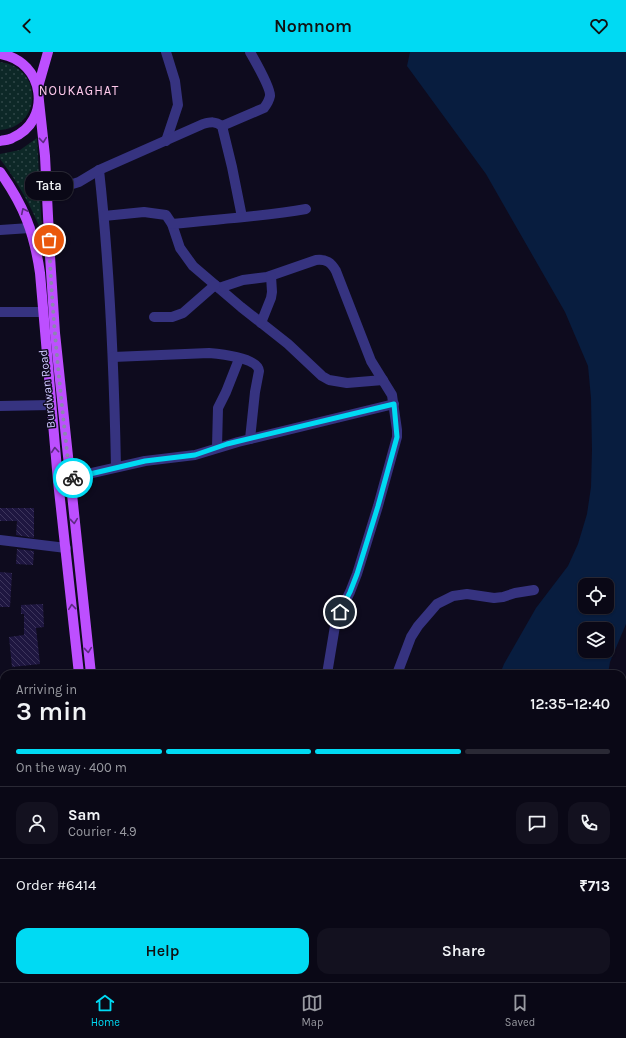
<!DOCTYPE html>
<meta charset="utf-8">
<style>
:root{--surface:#0a0816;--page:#13111f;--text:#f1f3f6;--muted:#999aa1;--line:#2a2935;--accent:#00daf3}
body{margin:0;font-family:Karla,sans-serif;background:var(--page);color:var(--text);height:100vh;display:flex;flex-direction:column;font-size:15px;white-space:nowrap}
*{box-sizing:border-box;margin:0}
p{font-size:13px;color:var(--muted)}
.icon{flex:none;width:22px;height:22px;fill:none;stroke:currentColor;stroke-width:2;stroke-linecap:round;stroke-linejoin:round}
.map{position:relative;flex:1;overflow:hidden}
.sheet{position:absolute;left:0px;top:618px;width:626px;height:312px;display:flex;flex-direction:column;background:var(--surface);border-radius:12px 12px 0 0;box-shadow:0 1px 3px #0004,0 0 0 1px var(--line)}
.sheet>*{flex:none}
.fabs{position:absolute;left:578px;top:526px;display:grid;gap:8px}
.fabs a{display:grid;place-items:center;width:36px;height:36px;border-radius:8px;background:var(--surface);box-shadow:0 1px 3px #0004,0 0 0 1px var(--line);font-size:20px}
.pin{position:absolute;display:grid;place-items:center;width:34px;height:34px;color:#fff;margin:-17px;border:2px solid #fff;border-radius:50%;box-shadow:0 1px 4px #0007}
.courier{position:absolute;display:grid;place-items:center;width:40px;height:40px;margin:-20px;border:3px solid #00daf3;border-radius:50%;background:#fff;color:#222;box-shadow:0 1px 5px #0007}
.bubble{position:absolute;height:28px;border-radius:12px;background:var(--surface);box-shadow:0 1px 3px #0004,0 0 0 1px var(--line);font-size:13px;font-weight:600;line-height:28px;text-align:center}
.head em{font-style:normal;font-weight:600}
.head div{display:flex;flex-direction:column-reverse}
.head{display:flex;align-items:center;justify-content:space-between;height:68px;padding:0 16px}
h1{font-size:26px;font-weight:600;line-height:30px}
.bar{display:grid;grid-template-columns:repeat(4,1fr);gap:6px 4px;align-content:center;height:48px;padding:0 16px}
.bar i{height:5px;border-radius:3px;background:var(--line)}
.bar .current{background:var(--accent)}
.bar p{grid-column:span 4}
.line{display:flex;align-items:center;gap:10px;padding:0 16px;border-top:1px solid var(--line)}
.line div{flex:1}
.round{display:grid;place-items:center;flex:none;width:42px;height:42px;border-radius:12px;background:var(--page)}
.cta{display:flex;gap:8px;margin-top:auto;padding:8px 16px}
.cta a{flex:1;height:46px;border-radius:12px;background:var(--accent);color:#111;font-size:16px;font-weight:600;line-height:46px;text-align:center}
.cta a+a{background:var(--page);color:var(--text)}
header{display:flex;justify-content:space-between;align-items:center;height:52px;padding:0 16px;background:var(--accent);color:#111;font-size:18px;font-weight:600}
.tab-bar{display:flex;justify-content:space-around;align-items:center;height:56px;border-top:1px solid var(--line);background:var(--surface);font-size:11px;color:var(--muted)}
.tab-bar a{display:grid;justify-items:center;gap:2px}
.tab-bar .current{color:var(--accent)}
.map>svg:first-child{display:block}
.park{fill:url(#park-dots)}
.water{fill:#081d3f;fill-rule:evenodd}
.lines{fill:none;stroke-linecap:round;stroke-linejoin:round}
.river{stroke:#081d3f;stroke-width:16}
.building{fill:url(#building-back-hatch)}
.minor{stroke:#363380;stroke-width:10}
.tertiary{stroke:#363380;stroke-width:10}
.primary{stroke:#bd4fff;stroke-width:10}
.oneway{stroke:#5d2a83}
.done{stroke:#8b86b0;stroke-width:4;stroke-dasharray:0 7.2}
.route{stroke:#00daf3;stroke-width:5}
.labels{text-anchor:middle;stroke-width:3;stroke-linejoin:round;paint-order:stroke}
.street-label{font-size:12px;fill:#cec8ff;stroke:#0e0b1e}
.neighbourhood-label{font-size:13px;letter-spacing:1px;fill:#ffcaec;stroke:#0e0b1e}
</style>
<header><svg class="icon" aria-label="back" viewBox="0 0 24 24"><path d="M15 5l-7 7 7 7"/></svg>Nomnom<svg class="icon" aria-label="heart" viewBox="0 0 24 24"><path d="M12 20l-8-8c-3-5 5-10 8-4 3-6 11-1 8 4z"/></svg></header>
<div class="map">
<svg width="626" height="930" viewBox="0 0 626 930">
<defs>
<pattern id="park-dots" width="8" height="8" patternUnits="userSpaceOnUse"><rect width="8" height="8" fill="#0d2827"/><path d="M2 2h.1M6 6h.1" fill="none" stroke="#2f4647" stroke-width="1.8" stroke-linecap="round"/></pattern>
<pattern id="building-back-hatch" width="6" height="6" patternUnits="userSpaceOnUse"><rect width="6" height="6" fill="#1e1640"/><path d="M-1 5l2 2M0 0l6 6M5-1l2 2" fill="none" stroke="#3e365d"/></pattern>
</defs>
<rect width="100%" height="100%" fill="#0e0b1e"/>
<g class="park">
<path d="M0,10C43,15 43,75 0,78Z"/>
<path d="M37,86L42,181C31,154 18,130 0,107V102L20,98Z"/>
</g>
<g class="water">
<path d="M410,0H626V572L610,610L608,622H500L504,612L536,556L568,514L578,492L587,462L591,435L592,398L591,346L588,314L565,260L486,122L407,14ZM585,533H607V555H585ZM585,577H607V599H585Z"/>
<polygon points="501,926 600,926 600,930 502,930"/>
</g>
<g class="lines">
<polyline class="river" points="231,930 233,926"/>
</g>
<g class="building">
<polygon points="0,456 34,456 34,486 16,483 17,469 0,469"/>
<polygon points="17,497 34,499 33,513 16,512"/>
<polygon points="0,520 12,521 10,555 0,555"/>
<polygon points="43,552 44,575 36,576 40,612 12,615 9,585 24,583 24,562 21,562 21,553"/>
</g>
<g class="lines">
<g class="minor">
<path d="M222,74L264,56C267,52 269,49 270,44C271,36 255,9 250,0"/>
<polyline points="166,89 178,53 175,29 166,0"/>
<path d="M99,118C110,217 114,316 116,415"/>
<path d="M47,140L79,130L99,118L203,72C211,70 215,69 222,74L232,115L242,165"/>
<polyline points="104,164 144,160 166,163 172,172 180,196 193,214 241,255 288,292 322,324 329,328 347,331 383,328"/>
<path d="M172,172C217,167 262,165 306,157"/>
<polyline points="0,178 30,176"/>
<path d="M219,236L243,228L267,225L316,208C326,207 331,210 336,219L371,309L392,343L397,378V385L378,454L357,522L350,540L336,568L327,622"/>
<polyline points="0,260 42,260"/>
<polyline points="154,265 172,265 183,261 215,233"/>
<polyline points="261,271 271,246 272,240 271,224"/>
<path d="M113,305L209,301C221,302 258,306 259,319L255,340L250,387"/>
<polyline points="0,354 51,353"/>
<polyline points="217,395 218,356 226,340 239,307"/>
<polyline points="70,426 145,409 195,403 238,390 394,352"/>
<polyline points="0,488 66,496"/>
<polyline points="622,642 626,633"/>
<polyline points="622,670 626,671"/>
<polyline points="622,716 626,717"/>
<polyline points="622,778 626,780"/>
<polyline points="0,887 4,887"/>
<polyline points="372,926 374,930"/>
<polyline points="614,926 615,930"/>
<polyline points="322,930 322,926"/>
</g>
<g class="tertiary">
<polyline points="397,622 411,585 418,574 437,552 453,544 467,542 494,546 503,545 515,541 534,538"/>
<polyline points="0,662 4,664"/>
</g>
<g class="primary">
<path d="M0,2C45,9 53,69 12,86C9,88 4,88 0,89"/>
<polyline points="38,35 48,0"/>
<polyline points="39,49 45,104 50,204 55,281 91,622"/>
<path d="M0,120C24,154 34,180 40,221L58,429L79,622"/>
<polyline points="109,926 110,930"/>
<polyline points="121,926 121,930"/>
</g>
</g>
<defs><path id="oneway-chevron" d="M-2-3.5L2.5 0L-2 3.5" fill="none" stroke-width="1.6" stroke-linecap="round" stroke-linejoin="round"/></defs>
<g class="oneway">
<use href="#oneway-chevron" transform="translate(43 88) rotate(84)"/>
<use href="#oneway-chevron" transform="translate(24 159) rotate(-116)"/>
<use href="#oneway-chevron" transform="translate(55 398) rotate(-95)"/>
<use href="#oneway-chevron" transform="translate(74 469) rotate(84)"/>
<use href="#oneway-chevron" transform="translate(72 555) rotate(-96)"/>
<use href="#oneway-chevron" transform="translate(88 598) rotate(84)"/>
</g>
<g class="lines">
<path class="done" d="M49,188C52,267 61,347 70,426H73"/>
<polyline class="route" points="73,426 145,409 195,403 227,392 394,352 397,385 378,454 357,522 350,540 340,560"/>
</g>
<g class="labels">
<g class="street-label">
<text transform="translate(47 337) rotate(-96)" y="4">Burdwan Road</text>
</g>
<g class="neighbourhood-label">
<text x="79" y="43">NOUKAGHAT</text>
</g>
</g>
</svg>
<div class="fabs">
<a><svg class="icon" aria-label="locate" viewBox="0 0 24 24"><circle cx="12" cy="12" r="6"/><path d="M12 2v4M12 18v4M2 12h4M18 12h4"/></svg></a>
<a><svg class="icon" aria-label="layers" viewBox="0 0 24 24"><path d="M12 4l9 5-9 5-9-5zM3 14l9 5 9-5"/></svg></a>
</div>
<div class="pin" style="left:49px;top:188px;background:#ea580c"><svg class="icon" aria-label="bag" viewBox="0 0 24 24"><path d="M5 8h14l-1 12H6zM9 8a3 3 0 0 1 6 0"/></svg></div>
<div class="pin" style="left:340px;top:560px;background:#1f2937"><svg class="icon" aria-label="home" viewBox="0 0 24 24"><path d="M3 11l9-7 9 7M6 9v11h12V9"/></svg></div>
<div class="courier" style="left:73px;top:426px"><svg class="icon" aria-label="bike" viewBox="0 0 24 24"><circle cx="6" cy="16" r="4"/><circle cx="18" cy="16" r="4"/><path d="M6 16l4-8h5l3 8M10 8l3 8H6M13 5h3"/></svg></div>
<div class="bubble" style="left:25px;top:120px;width:48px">Tata</div>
<section class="sheet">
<div class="head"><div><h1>3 min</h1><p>Arriving in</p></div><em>12:35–12:40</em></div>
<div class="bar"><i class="current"></i><i class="current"></i><i class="current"></i><i></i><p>On the way · 400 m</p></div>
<div class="line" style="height:72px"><a class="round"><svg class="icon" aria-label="person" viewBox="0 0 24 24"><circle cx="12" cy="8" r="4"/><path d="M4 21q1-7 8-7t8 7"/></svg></a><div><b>Sam</b><p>Courier · 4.9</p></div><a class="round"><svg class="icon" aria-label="chat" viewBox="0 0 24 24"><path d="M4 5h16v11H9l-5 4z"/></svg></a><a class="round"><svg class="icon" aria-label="phone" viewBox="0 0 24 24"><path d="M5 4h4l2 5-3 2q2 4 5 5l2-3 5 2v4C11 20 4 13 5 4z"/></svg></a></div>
<div class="line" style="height:52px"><div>Order #6414</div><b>₹713</b></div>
<div class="cta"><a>Help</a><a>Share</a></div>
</section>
</div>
<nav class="tab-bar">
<a class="current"><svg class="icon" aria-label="home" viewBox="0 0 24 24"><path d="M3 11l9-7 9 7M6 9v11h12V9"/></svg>Home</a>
<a><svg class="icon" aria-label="map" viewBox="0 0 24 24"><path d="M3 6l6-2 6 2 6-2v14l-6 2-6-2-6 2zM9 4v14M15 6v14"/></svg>Map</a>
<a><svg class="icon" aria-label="saved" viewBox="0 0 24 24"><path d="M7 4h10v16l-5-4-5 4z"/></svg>Saved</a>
</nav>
